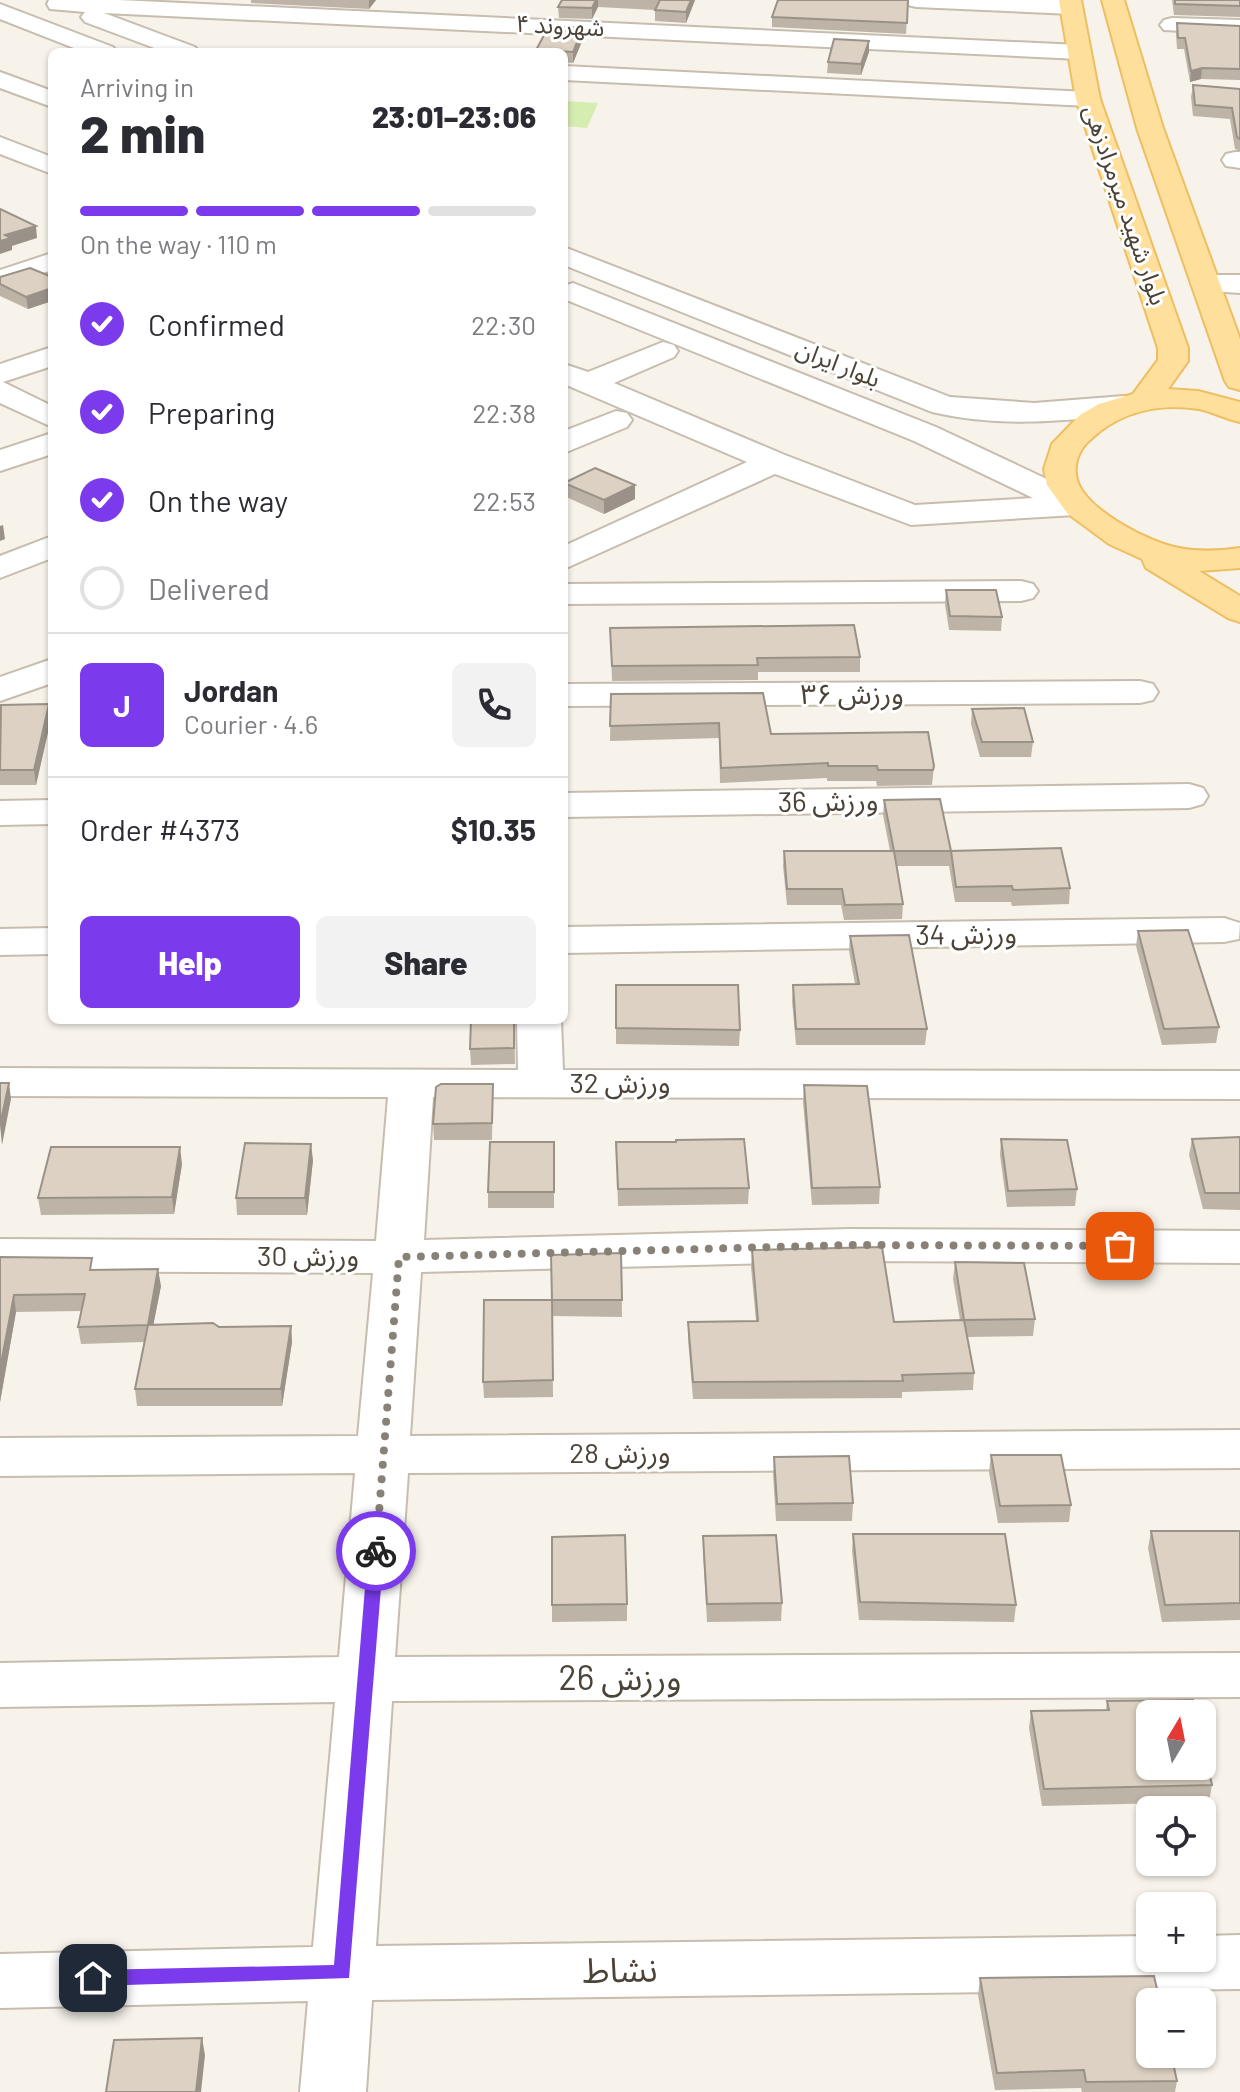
<!DOCTYPE html>
<meta charset="utf-8">
<style>
:root{--surface:#fff;--page:#f2f2f3;--text:#2b2b33;--muted:#7c7c81;--line:#e1e1e2;--accent:#7c3aed}
body{margin:0;font-family:Barlow,"Noto Sans Arabic",sans-serif;background:var(--page);color:var(--text);height:100vh;display:flex;flex-direction:column;font-size:30px;white-space:nowrap}
*{box-sizing:border-box;margin:0}
p{font-size:26px;color:var(--muted)}
.icon{flex:none;width:44px;height:44px;fill:none;stroke:currentColor;stroke-width:2;stroke-linecap:round;stroke-linejoin:round}
.map{position:relative;flex:1;overflow:hidden}
.side{position:absolute;left:48px;top:48px;width:520px;height:976px;display:flex;flex-direction:column;background:var(--surface);border-radius:12px;box-shadow:0 2px 6px #0004}
.side>*{flex:none}
.needle{width:52px;rotate:10deg}
.buttons{position:absolute;left:1136px;top:1700px;display:grid;gap:16px}
.buttons a{display:grid;place-items:center;width:80px;height:80px;border-radius:12px;background:var(--surface);box-shadow:0 2px 6px #0004;font-size:40px}
.pin{position:absolute;display:grid;place-items:center;width:68px;height:68px;color:#fff;margin:-34px;border-radius:16px;box-shadow:0 4px 12px #0006}
.courier{position:absolute;display:grid;place-items:center;width:80px;height:80px;margin:-40px;border:6px solid #7c3aed;border-radius:50%;background:#fff;color:#222;box-shadow:0 2px 10px #0007}
.overview em{font-style:normal;font-weight:800}
.overview div{display:flex;flex-direction:column-reverse}
.overview{display:flex;align-items:center;justify-content:space-between;height:136px;padding:0 32px}
h1{font-size:52px;font-weight:800;line-height:60px}
.bar{display:grid;grid-template-columns:repeat(4,1fr);gap:12px 8px;align-content:center;height:96px;padding:0 32px}
.bar i{height:10px;border-radius:6px;background:var(--line)}
.bar .on{background:var(--accent)}
.bar p{grid-column:span 4}
.line{display:flex;align-items:center;gap:20px;padding:0 32px;border-top:2px solid var(--line)}
.line div{flex:1}
.round{display:grid;place-items:center;flex:none;width:84px;height:84px;border-radius:12px;background:var(--page)}
ol{padding:0 32px;list-style:none}
li{display:flex;align-items:center;gap:24px;height:88px}
li p{margin-inline-start:auto}
li .icon{padding:8px;border-radius:50%;background:var(--accent);color:#fff;stroke-width:4}
li:last-child{color:var(--muted)}
li i{width:44px;height:44px;border:4px solid var(--line);border-radius:50%}
.cta{display:flex;gap:16px;margin-top:auto;padding:16px 32px}
.cta a{flex:1;height:92px;border-radius:12px;background:var(--accent);color:#fff;font-size:32px;font-weight:800;line-height:92px;text-align:center}
.cta a+a{background:var(--page);color:var(--text)}
.map>svg:first-child{display:block}
.green{fill:#d5edb1}
.lines{fill:none;stroke-linecap:round;stroke-linejoin:round}
.minor-casing{stroke:#c6bdaf;stroke-width:4}
.major-casing{stroke:#eebe62;stroke-width:4}
.minor{fill:#fff;fill-rule:evenodd}
.major{fill:#ffdf9c;fill-rule:evenodd}
.wall{fill:#bdb4a7}
.shaded-wall{fill:#9a9288}
.building{fill:#dcd1c2;stroke:#9a9288;stroke-width:2}
.route{fill:#7c3aed}
.done{stroke:#888177;stroke-width:8;stroke-dasharray:0 14.4}
.labels{text-anchor:middle;stroke-width:6;stroke-linejoin:round;paint-order:stroke}
.far-street-label{font-size:24px;fill:#4c4338;stroke:#fff}
.street-label{font-size:28px;fill:#4c4338;stroke:#fff}
.near-street-label{font-size:34px;fill:#4c4338;stroke:#fff}
</style>
<div class="map">
<svg width="1240" height="2092" viewBox="0 0 1240 2092">
<rect width="100%" height="100%" fill="#f7f3eb"/>
<polygon class="green" points="564,101 598,103 587,128 564,126"/>
<g class="lines">
<g class="minor-casing">
<g id="minor">
<polygon points="49,0 119,0 1079,45 1087,47 1091,52 1087,57 1079,59 104,13 195,47 199,52 165,52 85,22 81,17 85,12 50,9 47,4"/>
<polygon points="905,0 1068,0 1079,2 1082,7 1079,12 1071,14 916,7 908,5"/>
<polygon points="0,4 113,47 117,52 84,52 0,19"/>
<polygon points="1172,18 1240,20 1240,34 1164,30 1160,25 1164,20"/>
<polygon points="564,66 1088,92 1097,94 1100,99 1097,104 1088,106 564,80"/>
<polygon points="0,72 52,91 52,107 0,88"/>
<polygon points="0,137 52,157 52,174 0,154"/>
<polygon points="1235,152 1240,152 1240,168 1226,166 1222,160 1226,154"/>
<path d="M564,247L950,397L1034,403L1124,396L1135,398L1139,405L1135,412L1124,414C1060,422 995,427 932,412L564,265Z"/>
<polygon points="52,253 52,270 0,288 0,270"/>
<polygon points="1205,275 1240,275 1240,293 1195,290 1191,284 1195,278"/>
<polygon points="573,283 936,427 1087,498 1092,505 1087,512 1075,515 911,525 775,474 564,569 564,546 747,462 564,384 564,364 588,372 663,342 674,345 678,351 674,357 614,383 785,455 915,505 1033,498 914,441 564,299 564,286"/>
<polygon points="52,347 52,366 3,382 52,406 52,427 0,403 0,364"/>
<polygon points="616,411 627,413 632,420 627,427 564,453 564,431"/>
<polygon points="52,433 52,454 0,471 0,450"/>
<polygon points="52,536 52,558 0,578 0,556"/>
<polygon points="1021,581 1033,584 1038,591 1033,598 1021,601 564,604 564,584"/>
<polygon points="52,659 52,683 0,701 0,677"/>
<polygon points="1140,681 1153,684 1158,692 1153,700 1140,703 564,706 564,684"/>
<polygon points="1189,784 1203,788 1208,796 1203,804 1189,808 564,817 564,793"/>
<polygon points="52,800 52,824 0,825 0,801"/>
<polygon points="1224,918 1240,923 1239,939 1224,942 564,953 564,927"/>
<polygon points="52,928 52,954 0,955 0,929"/>
<polygon points="517,1020 561,1020 563,1070 1240,1071 1240,1099 433,1097 424,1240 850,1229 1240,1231 1240,1263 850,1261 421,1272 410,1436 1240,1430 1240,1468 408,1473 395,1657 1240,1653 1240,1697 392,1701 376,1946 1150,1936 1150,1958 1202,1958 1202,1936 1240,1935 1240,1989 372,2000 366,2092 300,2092 308,2001 0,2008 0,1954 313,1947 335,1702 0,1707 0,1663 339,1657 355,1473 0,1476 0,1438 358,1436 373,1273 0,1271 0,1239 376,1241 388,1097 0,1096 0,1068 518,1070"/>
</g>
</g>
<g class="major-casing">
<g id="major">
<path d="M1059,0H1081L1100,99L1188,348V361L1168,389L1198,391L1240,402V422C1226,419 1213,412 1199,409C1159,403 1121,411 1091,439C1078,450 1072,466 1078,483C1089,511 1150,543 1179,548C1199,552 1219,551 1240,548V568L1199,571L1240,596V622L1228,618L1146,568L1142,559L1109,544L1067,513L1047,485L1044,469L1052,444L1080,415L1099,404L1133,394L1158,360V348L1076,99Z"/>
<polygon points="1102,0 1124,0 1163,128 1240,339 1240,390 1229,387 1225,381 1137,128"/>
</g>
</g>
<use href="#minor" class="minor"/>
<use href="#major" class="major"/>
</g>
<g class="wall">
<polygon points="251,0 376,0 369,9 251,3"/>
<polygon points="562,0 695,0 686,23 655,21 655,10 598,7 592,19 559,18 558,7"/>
<polygon points="908,0 906,34 772,27 772,17"/>
<polygon points="1172,0 1240,0 1240,17 1174,15"/>
<polygon points="1177,23 1240,26 1240,80 1201,79 1190,82 1184,49 1177,49 1176,34"/>
<polygon points="583,39 573,63 564,62 564,52 536,52 536,50"/>
<polygon points="869,41 869,52 861,75 827,73 828,62"/>
<polygon points="1193,85 1240,89 1240,151 1235,149 1230,119 1193,116 1191,97"/>
<polygon points="0,277 52,277 52,301 28,309 0,296"/>
<polygon points="564,482 635,499 604,514 564,496"/>
<polygon points="946,590 1002,617 1001,631 949,630 945,604"/>
<polygon points="610,628 860,657 860,672 758,672 758,680 612,681"/>
<polygon points="611,694 771,734 934,766 932,785 877,786 876,781 827,781 827,778 720,783 719,738 610,741"/>
<polygon points="49,704 51,719 36,785 0,785 0,708"/>
<polygon points="972,709 1033,742 1031,757 980,757 971,724"/>
<polygon points="884,800 951,851 1070,888 1069,904 1012,906 1011,902 955,902 949,866 897,866 903,904 902,919 844,920 841,905 787,905 783,866 784,851 890,851 883,815"/>
<polygon points="1138,931 1219,1027 1216,1043 1162,1045 1136,946"/>
<polygon points="850,936 927,1029 925,1045 796,1045 792,1001 793,985 855,984 849,951"/>
<polygon points="616,985 740,1030 739,1046 616,1044"/>
<polygon points="514,1020 515,1064 471,1065 470,1049"/>
<polygon points="493,1084 492,1140 434,1140 433,1124"/>
<polygon points="804,1085 880,1187 879,1204 812,1205 803,1102"/>
<polygon points="1240,1137 1240,1210 1203,1209 1189,1155 1192,1139"/>
<polygon points="1001,1139 1077,1189 1075,1206 1007,1207 1000,1155"/>
<polygon points="554,1142 554,1208 488,1208 488,1192"/>
<polygon points="616,1142 749,1188 748,1204 618,1206"/>
<polygon points="313,1160 307,1215 237,1215 236,1198"/>
<polygon points="182,1164 174,1214 41,1215 38,1198"/>
<polygon points="752,1250 894,1322 960,1320 953,1279 955,1262 1035,1319 1033,1336 967,1337 974,1373 973,1390 902,1392 902,1398 693,1399 688,1339 688,1322 756,1321 751,1267"/>
<polygon points="621,1253 622,1317 553,1316 551,1255"/>
<polygon points="0,1257 93,1270 161,1286 153,1325 219,1327 291,1326 292,1342 282,1406 137,1406 135,1389 144,1342 81,1344 78,1327 81,1311 16,1312 0,1402"/>
<polygon points="552,1300 553,1397 484,1398 483,1382"/>
<polygon points="991,1455 1071,1505 1069,1522 998,1523 989,1472"/>
<polygon points="774,1457 853,1503 852,1521 776,1521 773,1474"/>
<polygon points="1151,1531 1240,1531 1240,1620 1162,1622 1148,1548"/>
<polygon points="853,1534 1016,1605 1014,1622 859,1620 852,1551"/>
<polygon points="703,1536 782,1603 781,1621 707,1622 703,1553"/>
<polygon points="552,1537 627,1604 627,1621 552,1622"/>
<polygon points="1107,1701 1212,1785 1209,1802 1042,1806 1029,1728 1031,1711 1106,1710"/>
<polygon points="980,1978 1177,2081 1175,2092 1082,2092 1081,2088 995,2090 978,1995"/>
</g>
<g class="shaded-wall">
<polygon points="369,0 376,0 369,9"/>
<polygon points="596,0 598,0 598,7 592,19 592,8"/>
<polygon points="691,0 695,0 686,23 686,12"/>
<polygon points="583,28 583,39 573,63 573,52"/>
<polygon points="869,41 869,52 861,75 861,64"/>
<polygon points="1202,68 1201,79 1190,82 1191,71"/>
<polygon points="36,226 37,238 12,246 12,250 0,254 0,241 5,235"/>
<polygon points="52,288 52,301 28,309 26,297"/>
<polygon points="635,485 635,499 604,514 604,500"/>
<polygon points="3,525 5,539 0,541 0,526"/>
<polygon points="49,704 51,719 36,785 34,770"/>
<polygon points="9,1083 11,1099 2,1145 0,1125"/>
<polygon points="311,1144 313,1160 307,1215 305,1198"/>
<polygon points="180,1147 182,1164 174,1214 172,1197"/>
<polygon points="158,1269 161,1286 150,1342 148,1325"/>
<polygon points="14,1295 16,1312 0,1402 0,1369"/>
<polygon points="291,1326 292,1342 282,1406 281,1389"/>
<polygon points="202,2038 205,2055 201,2092 196,2092"/>
</g>
<g class="building">
<polygon points="562,0 596,0 592,8 558,7"/>
<polygon points="660,0 691,0 686,12 655,10"/>
<polygon points="778,0 908,0 907,23 772,17"/>
<polygon points="1175,0 1240,0 1240,6 1175,4"/>
<polygon points="1177,23 1240,26 1240,69 1202,68 1191,71 1185,38 1178,38"/>
<polygon points="549,26 583,28 573,52 536,50"/>
<polygon points="834,39 869,41 861,64 828,62"/>
<polygon points="1193,85 1240,89 1240,139 1237,137 1232,108 1195,105"/>
<polygon points="0,209 36,226 5,235 11,238 0,241"/>
<polygon points="30,268 52,277 52,288 26,297 0,284 0,277"/>
<polygon points="595,468 635,485 604,500 564,483"/>
<polygon points="946,590 996,590 1002,617 950,616"/>
<polygon points="854,625 860,657 757,658 758,665 612,666 610,628"/>
<polygon points="763,693 771,734 928,732 934,766 933,770 878,770 877,766 828,766 828,763 721,768 719,723 610,726 611,694"/>
<polygon points="49,704 34,770 0,770 1,705"/>
<polygon points="1024,708 1033,742 982,742 972,709"/>
<polygon points="940,799 951,851 894,851 884,800"/>
<polygon points="1061,848 1070,888 1013,890 1012,886 956,887 951,851"/>
<polygon points="784,851 894,851 903,904 845,905 842,889 787,889"/>
<polygon points="1188,930 1219,1027 1164,1029 1138,931"/>
<polygon points="909,935 927,1029 796,1029 793,985 859,984 850,936"/>
<polygon points="616,985 738,985 740,1030 616,1028"/>
<polygon points="471,1020 514,1020 514,1048 470,1049"/>
<polygon points="0,1083 9,1083 0,1125"/>
<polygon points="441,1084 493,1084 492,1123 433,1124 436,1087"/>
<polygon points="804,1085 867,1086 880,1187 812,1188"/>
<polygon points="1240,1137 1240,1193 1205,1193 1192,1139"/>
<polygon points="744,1139 749,1188 618,1189 616,1142 676,1142 676,1140"/>
<polygon points="1001,1139 1067,1140 1077,1189 1008,1191"/>
<polygon points="490,1142 554,1142 554,1192 488,1192"/>
<polygon points="245,1143 311,1144 305,1198 236,1198"/>
<polygon points="51,1147 180,1147 172,1197 38,1198"/>
<polygon points="882,1247 894,1322 964,1320 974,1373 902,1375 903,1381 693,1382 688,1322 758,1321 752,1250"/>
<polygon points="621,1253 622,1300 552,1300 551,1255"/>
<polygon points="0,1257 92,1258 90,1270 158,1269 148,1325 78,1327 85,1294 14,1295 0,1369"/>
<polygon points="955,1262 1024,1263 1035,1319 964,1320"/>
<polygon points="484,1300 552,1300 553,1380 483,1382"/>
<polygon points="213,1323 219,1327 291,1326 281,1389 135,1389 148,1325"/>
<polygon points="991,1455 1061,1455 1071,1505 1000,1506"/>
<polygon points="849,1456 853,1503 777,1504 774,1457"/>
<polygon points="1151,1531 1240,1531 1240,1603 1165,1605"/>
<polygon points="853,1534 1005,1534 1016,1605 860,1602"/>
<polygon points="625,1535 627,1604 552,1605 552,1537"/>
<polygon points="776,1535 782,1603 707,1604 703,1536"/>
<polygon points="1193,1700 1196,1714 1150,1714 1150,1766 1202,1766 1202,1741 1212,1785 1044,1789 1031,1711 1109,1710 1107,1701"/>
<polygon points="1154,1976 1160,2002 1150,2002 1150,2054 1171,2054 1177,2081 1086,2082 1084,2070 997,2073 980,1978"/>
<polygon points="202,2038 196,2092 106,2092 114,2040"/>
</g>
<polygon class="route" points="376,1545 384,1551 349,1978 93,1986 87,1984 84,1978 87,1973 93,1970 334,1965 368,1551"/>
<g class="lines">
<polyline class="done" points="376,1551 399,1257 850,1245 1120,1246"/>
</g>
<g class="labels">
<g class="far-street-label">
<text transform="translate(560 26) rotate(3)" y="8">شهروند ۴</text>
<text transform="translate(1125 205) rotate(71)" y="8">بلوار شهید میرمرادزهی</text>
<text transform="translate(838 364) rotate(22)" y="8">بلوار ایران</text>
</g>
<g class="street-label">
<text x="852" y="704">ورزش ۳۶</text>
<text transform="translate(828 801) rotate(-1)" y="10">ورزش 36</text>
<text transform="translate(966 934) rotate(-1)" y="10">ورزش 34</text>
<text x="620" y="1093">ورزش 32</text>
<text x="308" y="1266">ورزش 30</text>
<text x="620" y="1463">ورزش 28</text>
</g>
<g class="near-street-label">
<text x="620" y="1690">ورزش 26</text>
<text transform="translate(620 1970) rotate(-1)" y="12">نشاط</text>
</g>
</g>
</svg>
<div class="buttons">
<a><svg class="needle" viewBox="-14 -14 28 28"><path d="M0-13l5 13h-10z" fill="#e53935"/><path d="M0 13l5-13h-10z" fill="#7c7c81"/></svg></a>
<a><svg class="icon" aria-label="locate" viewBox="0 0 24 24"><circle cx="12" cy="12" r="6"/><path d="M12 2v4M12 18v4M2 12h4M18 12h4"/></svg></a>
<a>+</a>
<a>−</a>
</div>
<div class="pin" style="left:1120px;top:1246px;background:#ea580c"><svg class="icon" aria-label="bag" viewBox="0 0 24 24"><path d="M5 8h14l-1 12H6zM9 8a3 3 0 0 1 6 0"/></svg></div>
<div class="pin" style="left:93px;top:1978px;background:#1f2937"><svg class="icon" aria-label="home" viewBox="0 0 24 24"><path d="M3 11l9-7 9 7M6 9v11h12V9"/></svg></div>
<div class="courier" style="left:376px;top:1551px"><svg class="icon" aria-label="bike" viewBox="0 0 24 24"><circle cx="6" cy="16" r="4"/><circle cx="18" cy="16" r="4"/><path d="M6 16l4-8h5l3 8M10 8l3 8H6M13 5h3"/></svg></div>
<section class="side">
<div class="overview"><div><h1>2 min</h1><p>Arriving in</p></div><em>23:01–23:06</em></div>
<div class="bar"><i class="on"></i><i class="on"></i><i class="on"></i><i></i><p>On the way · 110 m</p></div>
<ol>
<li><svg class="icon" aria-label="check" viewBox="0 0 24 24"><path d="M5 12l5 5 9-10"/></svg>Confirmed<p>22:30</p></li>
<li><svg class="icon" aria-label="check" viewBox="0 0 24 24"><path d="M5 12l5 5 9-10"/></svg>Preparing<p>22:38</p></li>
<li><svg class="icon" aria-label="check" viewBox="0 0 24 24"><path d="M5 12l5 5 9-10"/></svg>On the way<p>22:53</p></li>
<li><i></i>Delivered</li>
</ol>
<div class="line" style="height:144px"><b class="round" style="background:var(--accent);color:#fff">J</b><div><b>Jordan</b><p>Courier · 4.6</p></div><a class="round"><svg class="icon" aria-label="phone" viewBox="0 0 24 24"><path d="M5 4h4l2 5-3 2q2 4 5 5l2-3 5 2v4C11 20 4 13 5 4z"/></svg></a></div>
<div class="line" style="height:104px"><div>Order #4373</div><b>$10.35</b></div>
<div class="cta"><a>Help</a><a>Share</a></div>
</section>
</div>
